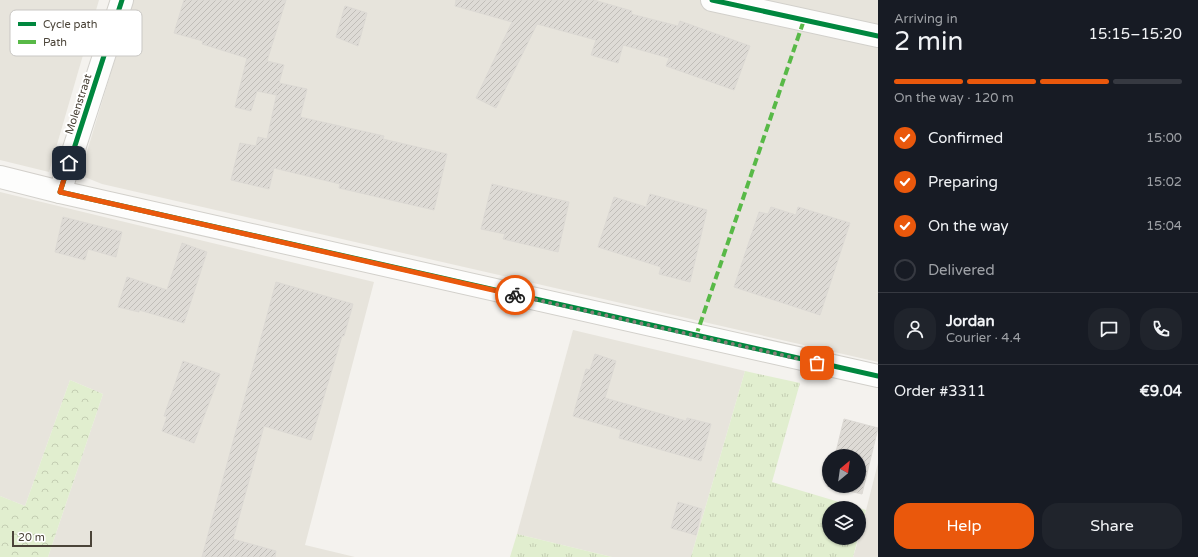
<!DOCTYPE html>
<meta charset="utf-8">
<style>
:root{--surface:#171b24;--page:#20242c;--text:#f1f3f6;--muted:#9ea1a6;--line:#363941;--accent:#ea580c}
body{margin:0;font-family:"Varela Round",sans-serif;background:var(--page);color:var(--text);height:100vh;display:flex;flex-direction:column;font-size:15px;white-space:nowrap}
*{box-sizing:border-box;margin:0}
p{font-size:13px;color:var(--muted)}
.icon{flex:none;width:22px;height:22px;fill:none;stroke:currentColor;stroke-width:2;stroke-linecap:round;stroke-linejoin:round}
.map{position:relative;flex:1;overflow:hidden}
.sheet{display:flex;flex-direction:column;background:var(--surface);width:320px}
.sheet>*{flex:none}
.needle{width:26px;rotate:29deg}
.buttons{position:absolute;left:822px;top:449px;display:grid;gap:8px}
.buttons a{display:grid;place-items:center;width:44px;height:44px;border-radius:50%;background:var(--surface);box-shadow:0 1px 3px #0004;font-size:20px}
.scale{position:absolute;left:12px;bottom:10px;width:80px;box-sizing:border-box;padding-left:4px;border:2px solid #4b4439;border-top:0;font-size:11px;line-height:14px;white-space:nowrap;color:#4b4439;-webkit-text-stroke:3px #fff;paint-order:stroke}
.pin{position:absolute;display:grid;place-items:center;width:34px;height:34px;color:#fff;margin:-17px;border-radius:8px;box-shadow:0 2px 6px #0006}
.courier{position:absolute;display:grid;place-items:center;width:40px;height:40px;margin:-20px;border:3px solid #ea580c;border-radius:50%;background:#fff;color:#222;box-shadow:0 1px 5px #0007}
.overview em{font-style:normal;font-weight:600}
.overview div{display:flex;flex-direction:column-reverse}
.overview{display:flex;align-items:center;justify-content:space-between;height:68px;padding:0 16px}
h1{font-size:26px;font-weight:600;line-height:30px}
.bar{display:grid;grid-template-columns:repeat(4,1fr);gap:6px 4px;align-content:center;height:48px;padding:0 16px}
.bar i{height:5px;border-radius:3px;background:var(--line)}
.bar .on{background:var(--accent)}
.bar p{grid-column:span 4}
.line{display:flex;align-items:center;gap:10px;padding:0 16px;border-top:1px solid var(--line)}
.line div{flex:1}
.round{display:grid;place-items:center;flex:none;width:42px;height:42px;border-radius:16px;background:var(--page)}
ol{padding:0 16px;list-style:none}
li{display:flex;align-items:center;gap:12px;height:44px}
li p{margin-inline-start:auto}
li .icon{padding:4px;border-radius:50%;background:var(--accent);color:#fff;stroke-width:4}
li:last-child{color:var(--muted)}
li i{width:22px;height:22px;border:2px solid var(--line);border-radius:50%}
.primary-button{display:flex;gap:8px;margin-top:auto;padding:8px 16px}
.primary-button a{flex:1;height:46px;border-radius:16px;background:var(--accent);color:#fff;font-size:16px;font-weight:600;line-height:46px;text-align:center}
.primary-button a+a{background:var(--page);color:var(--text)}
main{display:flex;flex:1;min-height:0}
.map>svg:first-child{display:block}
.residential{fill:#e7e4dc}
.grass{fill:url(#grass-tufts)}
.forest{fill:url(#forest-crowns)}
.building{fill:url(#building-hatch);stroke:#dcd9d4}
.lines{fill:none;stroke-linecap:round;stroke-linejoin:round}
.street-casing{stroke:#d2d0cb;stroke-width:24}
.street{stroke:#fdfdfc;stroke-width:22}
.quiet{stroke:#58b947;stroke-width:4;stroke-dasharray:8 4;stroke-linecap:butt}
.cycleway-casing{stroke:#fff;stroke-width:8}
.cycleway{stroke:#00873e;stroke-width:5}
.done{stroke:#868178;stroke-width:4;stroke-dasharray:0 7.2}
.route{stroke:#ea580c;stroke-width:5}
.labels{text-anchor:middle;stroke-width:4;stroke-linejoin:round;paint-order:stroke}
.street-label{font-size:11px;fill:#4b4439;stroke:#fff}
.key{fill:#fff;stroke:#c9c7c4;stroke-width:1}
.key-label{font-size:11px;fill:#4b4439}
</style>
<main>
<div class="map">
<svg width="878" height="557" viewBox="0 0 878 557">
<defs>
<pattern id="grass-tufts" width="24" height="20" patternUnits="userSpaceOnUse"><rect width="24" height="20" fill="#e1eecf"/><path d="M3 7l-1-3M5 7V3M7 7l1-3M15 17l-1-3M17 17v-4M19 17l1-3" fill="none" stroke="#c3cdb2"/></pattern>
<pattern id="forest-crowns" width="20" height="18" patternUnits="userSpaceOnUse"><rect width="20" height="18" fill="#e1eecf"/><path d="M2 6a3 3 0 1 1 6 0M12 15a3 3 0 1 1 6 0" fill="none" stroke="#c3cdb2"/></pattern>
<pattern id="building-hatch" width="6" height="6" patternUnits="userSpaceOnUse"><rect width="6" height="6" fill="#dedbd6"/><path d="M-1 1l2-2M0 6l6-6M5 7l2-2" fill="none" stroke="#c0bdb8"/></pattern>
</defs>
<rect width="100%" height="100%" fill="#f4f2ee"/>
<g class="residential">
<polygon points="0,0 99,0 49,172 0,160"/>
<polygon points="133,0 878,0 878,362 102,184 82,176 85,158"/>
<polygon points="0,192 374,282 305,545 355,557 48,557 103,394 70,380 25,506 0,496"/>
<polygon points="573,330 745,371 691,557 612,557 517,534"/>
<polygon points="878,463 878,557 853,557 859,538"/>
</g>
<g class="grass">
<polygon points="745,371 800,383 772,482 866,510 859,535 859,508 829,508 829,538 858,538 853,557 691,557"/>
<polygon points="517,534 612,557 510,557"/>
</g>
<polygon class="forest" points="70,380 103,394 48,557 0,557 0,496 25,506"/>
<g class="building">
<polygon points="184,0 286,0 267,61 284,65 279,83 307,89 300,117 384,136 383,139 447,154 434,210 339,188 340,184 274,168 269,189 231,180 240,143 256,146 258,137 267,139 278,88 276,95 257,91 251,111 235,107 247,58 202,44 203,41 174,33"/>
<polygon points="456,0 594,0 632,11 631,14 678,26 680,21 750,46 734,90 666,66 669,58 623,45 618,63 591,55 596,40 537,24 496,108 476,98 512,22 455,6"/>
<polygon points="345,6 367,13 358,46 336,37"/>
<polygon points="492,184 569,202 558,252 503,239 505,234 481,229"/>
<polygon points="650,194 707,210 690,282 659,274 661,267 598,247 614,197 646,207"/>
<polygon points="771,207 796,215 798,207 850,223 820,315 734,287 759,212 768,214"/>
<polygon points="63,217 122,232 116,257 88,249 85,260 55,252"/>
<polygon points="182,243 207,252 184,323 139,310 139,312 118,307 127,277 167,290"/>
<polygon points="276,282 353,304 344,336 342,336 311,440 264,426 233,539 276,551 275,557 202,557"/>
<polygon points="595,354 616,361 605,398 686,421 687,418 711,424 701,461 619,438 621,430 573,416 586,369 590,370"/>
<polygon points="183,361 220,374 194,443 162,431 167,417 164,416"/>
<polygon points="844,419 878,428 862,494 827,486 829,479 829,486 859,486 859,456 835,456"/>
<polygon points="678,502 702,509 696,535 671,528"/>
</g>
<g class="lines">
<g class="street-casing">
<g id="street">
<polyline points="712,0 878,36"/>
<polyline points="0,177 60,192 878,376"/>
<polyline points="60,192 122,0"/>
</g>
</g>
<use href="#street" class="street"/>
<polyline class="quiet" points="696,336 804,20"/>
<g class="cycleway-casing">
<g id="cycleway">
<polyline points="122,0 60,192 878,376"/>
<polyline points="712,0 878,36"/>
</g>
</g>
<use href="#cycleway" class="cycleway"/>
</g>
<g class="lines">
<polyline class="done" points="515,295 817,363"/>
<polyline class="route" points="69,163 60,192 515,295"/>
</g>
<g class="labels">
<g class="street-label">
<text transform="translate(78 104) rotate(-72)" y="4">Molenstraat</text>
</g>
</g>
<rect x="10" y="10" width="132" height="46" rx="6" class="key"/>
<rect x="18" y="22" width="18" height="4" fill="#00873e"/>
<rect x="18" y="40" width="18" height="4" fill="#58b947"/>
<g class="key-label">
<text x="43" y="28">Cycle path</text>
<text x="43" y="46">Path</text>
</g>
</svg>
<div class="buttons">
<a><svg class="needle" viewBox="-14 -14 28 28"><path d="M0-13l5 13h-10z" fill="#e53935"/><path d="M0 13l5-13h-10z" fill="#9ea1a6"/></svg></a>
<a><svg class="icon" aria-label="layers" viewBox="0 0 24 24"><path d="M12 4l9 5-9 5-9-5zM3 14l9 5 9-5"/></svg></a>
</div>
<div class="scale">20 m</div>
<div class="pin" style="left:817px;top:363px;background:#ea580c"><svg class="icon" aria-label="bag" viewBox="0 0 24 24"><path d="M5 8h14l-1 12H6zM9 8a3 3 0 0 1 6 0"/></svg></div>
<div class="pin" style="left:69px;top:163px;background:#1f2937"><svg class="icon" aria-label="home" viewBox="0 0 24 24"><path d="M3 11l9-7 9 7M6 9v11h12V9"/></svg></div>
<div class="courier" style="left:515px;top:295px"><svg class="icon" aria-label="bike" viewBox="0 0 24 24"><circle cx="6" cy="16" r="4"/><circle cx="18" cy="16" r="4"/><path d="M6 16l4-8h5l3 8M10 8l3 8H6M13 5h3"/></svg></div>
</div>
<section class="sheet">
<div class="overview"><div><h1>2 min</h1><p>Arriving in</p></div><em>15:15–15:20</em></div>
<div class="bar"><i class="on"></i><i class="on"></i><i class="on"></i><i></i><p>On the way · 120 m</p></div>
<ol>
<li><svg class="icon" aria-label="check" viewBox="0 0 24 24"><path d="M5 12l5 5 9-10"/></svg>Confirmed<p>15:00</p></li>
<li><svg class="icon" aria-label="check" viewBox="0 0 24 24"><path d="M5 12l5 5 9-10"/></svg>Preparing<p>15:02</p></li>
<li><svg class="icon" aria-label="check" viewBox="0 0 24 24"><path d="M5 12l5 5 9-10"/></svg>On the way<p>15:04</p></li>
<li><i></i>Delivered</li>
</ol>
<div class="line" style="height:72px"><a class="round"><svg class="icon" aria-label="person" viewBox="0 0 24 24"><circle cx="12" cy="8" r="4"/><path d="M4 21q1-7 8-7t8 7"/></svg></a><div><b>Jordan</b><p>Courier · 4.4</p></div><a class="round"><svg class="icon" aria-label="chat" viewBox="0 0 24 24"><path d="M4 5h16v11H9l-5 4z"/></svg></a><a class="round"><svg class="icon" aria-label="phone" viewBox="0 0 24 24"><path d="M5 4h4l2 5-3 2q2 4 5 5l2-3 5 2v4C11 20 4 13 5 4z"/></svg></a></div>
<div class="line" style="height:52px"><div>Order #3311</div><b>€9.04</b></div>
<div class="primary-button"><a>Help</a><a>Share</a></div>
</section>
</main>
